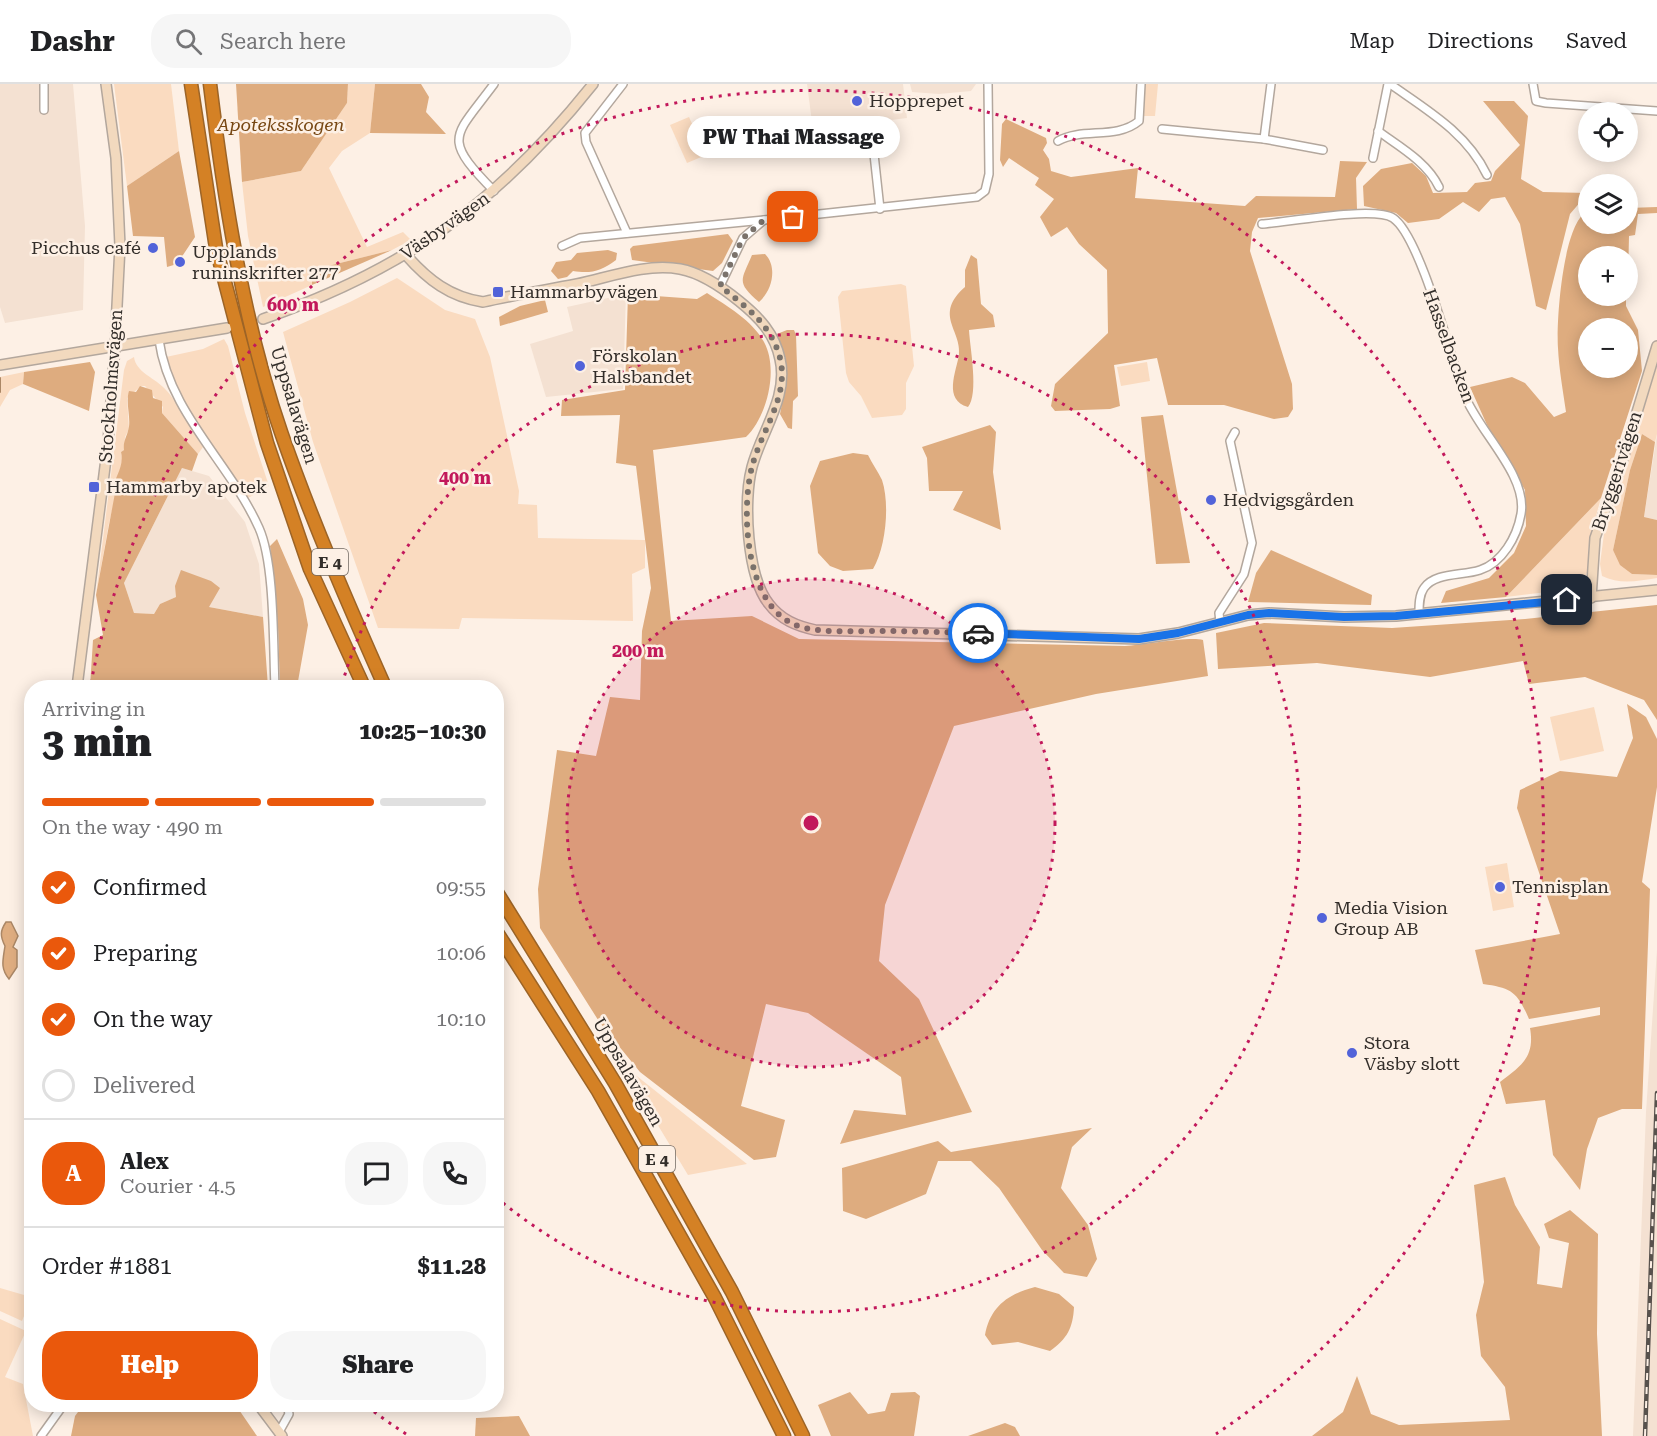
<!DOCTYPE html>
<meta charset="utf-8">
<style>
:root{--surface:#fff;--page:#f6f6f6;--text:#202124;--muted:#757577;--line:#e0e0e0;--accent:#ea580c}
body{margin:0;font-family:"Roboto Serif",serif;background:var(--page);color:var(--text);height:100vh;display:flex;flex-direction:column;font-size:22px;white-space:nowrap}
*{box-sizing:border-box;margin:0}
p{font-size:20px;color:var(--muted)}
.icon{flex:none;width:33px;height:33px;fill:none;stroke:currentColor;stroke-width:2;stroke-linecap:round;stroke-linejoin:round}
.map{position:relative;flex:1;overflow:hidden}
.details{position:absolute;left:24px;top:596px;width:480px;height:732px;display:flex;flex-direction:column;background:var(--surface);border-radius:24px;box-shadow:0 3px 15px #0003}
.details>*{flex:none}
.controls{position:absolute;left:1578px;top:18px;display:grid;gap:12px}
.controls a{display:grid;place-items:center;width:60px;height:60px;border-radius:50%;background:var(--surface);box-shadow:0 3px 15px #0003;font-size:30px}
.pin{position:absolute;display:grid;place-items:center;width:51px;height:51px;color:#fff;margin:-26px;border-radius:12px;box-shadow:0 3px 9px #0006}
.courier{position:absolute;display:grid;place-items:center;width:60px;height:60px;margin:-30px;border:4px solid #1a73e8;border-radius:50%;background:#fff;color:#222;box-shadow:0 2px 8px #0007}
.bubble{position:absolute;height:42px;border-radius:21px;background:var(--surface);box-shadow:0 3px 15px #0003;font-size:20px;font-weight:800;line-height:42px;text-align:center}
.overview em{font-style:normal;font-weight:800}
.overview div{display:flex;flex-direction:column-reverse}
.overview{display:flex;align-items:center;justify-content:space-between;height:102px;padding:0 18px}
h1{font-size:39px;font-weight:800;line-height:45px}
.bar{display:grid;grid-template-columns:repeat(4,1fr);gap:9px 6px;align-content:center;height:72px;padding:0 18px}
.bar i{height:8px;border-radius:4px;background:var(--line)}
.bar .selected{background:var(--accent)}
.bar p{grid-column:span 4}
.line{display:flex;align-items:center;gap:15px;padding:0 18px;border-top:2px solid var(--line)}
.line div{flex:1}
.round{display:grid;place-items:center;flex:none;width:63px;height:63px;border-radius:24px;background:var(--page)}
ol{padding:0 18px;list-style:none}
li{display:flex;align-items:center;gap:18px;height:66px}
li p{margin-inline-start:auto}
li .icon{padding:6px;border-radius:50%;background:var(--accent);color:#fff;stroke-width:4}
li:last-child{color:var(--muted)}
li i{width:33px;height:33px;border:3px solid var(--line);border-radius:50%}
.button{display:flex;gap:12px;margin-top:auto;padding:12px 18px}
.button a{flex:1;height:69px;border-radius:24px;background:var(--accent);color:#fff;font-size:24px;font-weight:800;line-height:69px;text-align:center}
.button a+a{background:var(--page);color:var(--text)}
header{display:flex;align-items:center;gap:36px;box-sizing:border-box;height:84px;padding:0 30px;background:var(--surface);border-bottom:2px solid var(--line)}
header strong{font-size:28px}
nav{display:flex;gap:33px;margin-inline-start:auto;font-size:21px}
.search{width:420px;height:54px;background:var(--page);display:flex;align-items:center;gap:15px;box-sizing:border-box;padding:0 21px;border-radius:24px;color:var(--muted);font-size:22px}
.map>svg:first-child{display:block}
.built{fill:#f4e1d2}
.green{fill:#fadbc0}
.forest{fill:#deac7f;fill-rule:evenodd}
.water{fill:#dfad80;stroke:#ab8766;stroke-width:1.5}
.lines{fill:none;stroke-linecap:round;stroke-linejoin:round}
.stream{stroke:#ab8766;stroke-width:2}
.street-casing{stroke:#b3a79d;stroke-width:10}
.secondary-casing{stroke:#b3a79d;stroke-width:12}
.highway-casing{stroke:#9c6427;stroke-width:15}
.street{stroke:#fff;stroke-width:7}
.secondary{stroke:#f2d9be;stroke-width:9}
.highway{stroke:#d48125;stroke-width:12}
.rail-casing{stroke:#58524d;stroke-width:4.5}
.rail{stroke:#fdf0e5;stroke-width:2;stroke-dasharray:7;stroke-linecap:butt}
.done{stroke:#7a726b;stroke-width:6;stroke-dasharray:0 10.8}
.route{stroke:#1a73e8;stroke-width:8}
.ring{fill:none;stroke:#c2185b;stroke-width:3;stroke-dasharray:3 6}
.poi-dot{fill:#5263d9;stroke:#fdf0e5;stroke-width:2}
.labels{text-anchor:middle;stroke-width:5;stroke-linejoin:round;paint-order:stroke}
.shield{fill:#fdf0e5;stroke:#706862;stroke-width:1.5}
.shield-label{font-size:16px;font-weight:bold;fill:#332e2a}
.poi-label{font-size:18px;fill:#332e2a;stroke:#fdf0e5;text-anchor:start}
.park-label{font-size:18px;font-style:italic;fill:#774713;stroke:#fdf0e5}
.street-label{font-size:18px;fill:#332e2a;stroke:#fdf0e5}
.centre{fill:#c2185b;stroke:#fdf0e5;stroke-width:3}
.ring-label{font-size:18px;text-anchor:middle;font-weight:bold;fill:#c2185b;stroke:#fdf0e5;stroke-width:5;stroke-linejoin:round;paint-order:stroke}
</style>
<header>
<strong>Dashr</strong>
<div class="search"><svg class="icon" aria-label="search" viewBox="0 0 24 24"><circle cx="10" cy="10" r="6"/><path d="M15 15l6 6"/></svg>Search here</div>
<nav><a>Map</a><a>Directions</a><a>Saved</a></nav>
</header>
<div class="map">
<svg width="1657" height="1352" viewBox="0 0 1657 1352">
<rect width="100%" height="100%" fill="#fdf0e5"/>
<g class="built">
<polygon points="0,0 73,0 85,142 83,226 5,239 0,223"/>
<polygon points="807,0 903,0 907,34 813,46"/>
<polygon points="910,0 976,0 971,7 939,10 912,8"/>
<polygon points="626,210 623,305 546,313 530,260 573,247 567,223"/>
<polygon points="1657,350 1657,436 1644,433"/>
<polygon points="182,384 209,392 245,438 259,480 263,533 209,523 210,517 176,513 160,520 154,530 134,529 124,499"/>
<polygon points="1657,866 1657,1352 1633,1352 1646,1028"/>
</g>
<g class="green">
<polygon points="114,0 171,0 179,67 127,102"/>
<polygon points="348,0 375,0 370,49 342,67 329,84 367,163 403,148 411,156 392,166 312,186 312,201 263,223 248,152 242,98 301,87 347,19"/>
<polygon points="1145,0 1158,0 1155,32 1143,32"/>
<polygon points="689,33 706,71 687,79 670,41"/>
<polygon points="397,194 445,226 475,235 490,273 519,407 518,420 537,421 538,454 645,456 645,484 632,490 633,537 462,534 459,545 378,544 313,358 283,248 350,218"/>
<polygon points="901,200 906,202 914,282 906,299 906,325 902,331 872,334 861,312 849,298 846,289 838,213 842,207"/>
<path d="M224,255L228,262L245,329L269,402L248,414C224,379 174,313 166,273L203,265Z"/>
<path d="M134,273C136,288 153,293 163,303C178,317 191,345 203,363L198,370L162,329L163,323L145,302H141L127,314L129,345L125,353L124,366L121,368L123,382L109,439L96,511L124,286L127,277Z"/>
<polygon points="1147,278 1150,297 1121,302 1117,283"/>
<path d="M1657,281V350L1655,358L1642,350L1630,386L1613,466L1632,490L1657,491V494C1638,497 1620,501 1602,492L1600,480L1605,442Z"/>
<polygon points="24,288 23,300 10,306 0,323 0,293"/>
<polygon points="1601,414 1589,457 1588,487 1580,501 1572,505 1506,513"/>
<polygon points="1594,623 1604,667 1560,677 1550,633"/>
<polygon points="1507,779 1514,823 1493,827 1485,783"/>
<polygon points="604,952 615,962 633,989 747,1080 688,1091"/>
<polygon points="0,1204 31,1213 31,1226 26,1227 22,1237 0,1227"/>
<polygon points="0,1235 26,1247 5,1293 23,1300 33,1352 0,1352"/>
</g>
<g class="forest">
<polygon points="236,0 348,0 347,19 301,87 242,98"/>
<polygon points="375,0 421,0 429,13 426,28 446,50 370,49"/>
<polygon points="1483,17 1514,17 1528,32 1521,95 1543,108 1588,109 1570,130 1546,226 1536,222 1520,140 1505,113 1491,115 1479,128 1463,118 1439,135 1408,139 1396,129 1364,122 1363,102 1381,85 1412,79 1426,92 1433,109 1467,108 1475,99 1491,97 1495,87 1520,61"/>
<polygon points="1006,35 1046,54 1047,59 1043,66 1049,75 1051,87 1071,93 1138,84 1135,114 1245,122 1256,112 1335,113 1340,77 1367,78 1356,94 1357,125 1258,134 1252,148 1250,167 1292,300 1293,325 1288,333 1274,335 1224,321 1168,321 1157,274 1114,281 1120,322 1110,325 1055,327 1051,322 1055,300 1108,249 1107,186 1079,160 1067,143 1051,153 1040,133 1054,115 1035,101 1039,94 1009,74 1003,83 1000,76 1002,40"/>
<polygon points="179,67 195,153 177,180 167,183 164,153 133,152 127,102"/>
<path d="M1657,123V129L1638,130L1635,151L1629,152L1628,197V172H1588V212H1626V222L1638,246L1642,287L1601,414L1506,513L1441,519L1446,507L1489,494L1514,469L1526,442L1525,406L1487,341L1470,303L1512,293L1525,299L1554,333L1566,328C1563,307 1559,285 1558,264C1556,238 1563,137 1588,127V140H1628V124ZM1588,244H1628V284H1588Z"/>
<polygon points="728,150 733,157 722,179 713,187 632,176 630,165 633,162"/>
<polygon points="392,166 312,201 312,186"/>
<path d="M608,166L617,169L616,176C601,187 591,190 573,187L567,193L558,195L551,187L556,178L571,176L577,169Z"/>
<path d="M765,170C778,183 772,207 759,218C736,198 741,197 752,171Z"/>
<path d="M971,171L977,175L981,220L993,231L995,243L969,246C970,264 979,310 968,323C943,316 956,288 959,271C962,246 933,231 965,203V186Z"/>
<path d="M707,209C727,222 752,236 764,258C779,285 767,333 746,353L653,366L671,537L752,532L799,555L1125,562C1143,561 1190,552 1203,556L1208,592L1096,610L954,642L885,821L879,877L919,915L972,1028L840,1060L854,1026L906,1031L901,993L808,929L766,920L741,1022L785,1036L776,1073L754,1076L640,988L600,939L540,844L538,805L557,666L596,672L610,613L640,616L642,547L651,504L636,382L616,379L620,331L561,332L562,316L625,306L628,210L697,215Z"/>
<polygon points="545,216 548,228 500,242 499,233 520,222"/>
<polygon points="787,246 794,246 796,251 798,312 793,317 792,345 788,344 780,330 786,298 786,276 777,250"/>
<polygon points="90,278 95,288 89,327 23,300 24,288"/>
<path d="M140,302L152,306L153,314L162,317V329L198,370L192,387L182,384L124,499L134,529L154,530L160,520L176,513L175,502L181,486L211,497L220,504L209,523L263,533L268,603H90L93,556L103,551L96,511L115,409C111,394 125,386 121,368L124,366C123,358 126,354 128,347C132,335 125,320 129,307L136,308Z"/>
<polygon points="1163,331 1190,479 1156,480 1141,333"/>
<polygon points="990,341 996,348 993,388 1001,446 953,426 963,407 929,407 927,374 922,363"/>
<polygon points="1642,350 1655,358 1644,433 1657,436 1657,491 1632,490 1620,481 1613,466 1630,386"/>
<path d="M853,369L868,371C872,379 878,388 882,396C890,420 886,463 873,485L843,487L830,482L818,469L810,402L820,377Z"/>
<polygon points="277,455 303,515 308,541 297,603 280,603 278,543 270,462"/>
<polygon points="1271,466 1372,511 1371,521 1248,518 1256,489"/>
<polygon points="1657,521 1657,636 1644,616 1585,593 1529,600 1523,577 1430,593 1317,579 1218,585 1216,549 1264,539 1392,544 1525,535"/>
<path d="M1627,620L1646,633L1657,655V703L1642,798L1650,805L1642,1025H1622L1598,1034L1587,1065L1580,1106L1553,1071L1545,1016L1506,1020L1500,998C1522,981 1535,973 1530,944L1600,931V923L1529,935C1517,907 1511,904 1483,900L1475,866L1560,850L1517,724L1520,706L1560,687L1617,693L1633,654Z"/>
<polygon points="1092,1044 1072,1063 1061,1104 1088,1141 1097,1175 1087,1193 1064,1189 1042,1166 999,1104 971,1077 938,1077 926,1110 866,1135 843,1127 842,1084 938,1057 951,1068"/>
<polygon points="1505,1093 1515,1121 1540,1163 1537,1200 1562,1204 1569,1159 1549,1154 1544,1140 1570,1126 1598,1150 1597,1250 1602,1352 1312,1352 1343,1328 1357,1292 1371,1330 1399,1341 1510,1336 1505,1303 1481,1272 1476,1231 1484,1198 1474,1101"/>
<path d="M1035,1203L1059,1210L1074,1223C1073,1244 1067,1255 1050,1267L1018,1258L992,1261L985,1251C990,1223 1008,1210 1035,1203Z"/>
<polygon points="850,1308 868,1330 885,1327 891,1309 915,1308 920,1312 914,1352 831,1352 818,1321"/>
<polygon points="84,1320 235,1320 257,1352 71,1352 75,1332"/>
<polygon points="519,1332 530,1352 475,1352 476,1334"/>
<polygon points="1005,1339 1015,1343 1020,1352 968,1352"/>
</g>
<path class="water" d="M6,838H11L18,852L13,863L17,866V883L9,895C0,884 3,876 5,862C0,852 0,847 6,838Z"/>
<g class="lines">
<polyline class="stream" points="0,294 0,308"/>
<g class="street-casing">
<g id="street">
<polyline points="623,0 585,49 586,58 627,149"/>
<path d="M1390,0C1427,26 1467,49 1487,91"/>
<polyline points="1533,0 1536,17 1546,19 1657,27"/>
<polyline points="44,26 44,0"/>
<polyline points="1162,45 1264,55 1271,0"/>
<path d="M1378,47C1400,63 1427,78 1439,103"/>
<polyline points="867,52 873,61 880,125"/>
<polyline points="1264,55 1323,66"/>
<path d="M1058,57C1083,43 1116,56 1139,37L1141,0"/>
<polyline points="1373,74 1388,0"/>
<path d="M494,107C441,53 454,54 494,0"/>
<path d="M1262,140C1288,138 1374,122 1393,134C1420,152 1451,274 1464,310C1478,347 1528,391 1521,430C1517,453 1502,479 1480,486C1463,492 1435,488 1424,504C1419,511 1419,521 1419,530"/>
<polyline points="562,162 580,154 764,136"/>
<polyline points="720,202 743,154 764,136 977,113 985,107 989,90 988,0"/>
<path d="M159,256C169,329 230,379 259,444C275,480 273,561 275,603"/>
<polyline points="1220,538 1219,529 1244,490 1252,459 1230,357 1235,348"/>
<polyline points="279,1348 289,1330 287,1320"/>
<polyline points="41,1352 64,1320"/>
</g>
</g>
<g class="secondary-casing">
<g id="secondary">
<path d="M406,171C428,196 450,213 483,218C514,211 546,206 577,200C610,193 646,179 680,185C702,189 723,204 739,217C759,233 775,250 780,275C789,313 761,348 752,383C743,417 747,493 769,520C781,536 797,542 815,546L1139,555L1178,549L1248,531L1269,529L1344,533L1396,532L1657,506"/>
<path d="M263,235C405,186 499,118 593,0"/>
<polyline points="0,281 227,244"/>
<polyline points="1591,514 1595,454 1621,381 1657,262"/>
<polyline points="77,603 108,359 115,262 120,162 116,74 106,0"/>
<polyline points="258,1320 282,1352"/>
</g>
</g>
<g class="highway-casing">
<g id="highway">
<polyline points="191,0 216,164 267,359 310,485 364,603"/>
<path d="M210,0C224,115 244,242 282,351C312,437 348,520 385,603"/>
<polyline points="496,807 615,999 732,1208 803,1352"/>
<polyline points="496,847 598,1007 715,1214 784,1352"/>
</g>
</g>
<use href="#street" class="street"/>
<use href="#secondary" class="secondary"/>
<use href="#highway" class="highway"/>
<g class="rail-casing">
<polyline id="rail" points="1645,1352 1657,1009"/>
</g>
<use href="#rail" class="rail"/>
</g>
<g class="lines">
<path class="done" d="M793,133L764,136L743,154L720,202C746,223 771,240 780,274C790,314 759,349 751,387C741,433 746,527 801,543C824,549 850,547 874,547C908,547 943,548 978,549"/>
<polyline class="route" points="978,549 1139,555 1178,549 1248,531 1269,529 1344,533 1396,532 1567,516"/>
</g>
<circle cx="811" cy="739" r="244" fill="#c2185b" fill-opacity=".12"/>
<g class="ring">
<circle cx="811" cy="739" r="244"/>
<path d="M342 600A489 489 0 1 1 497 1114"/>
<path d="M406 1350A733 733 0 0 1 365 1321M91 599A733 733 0 1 1 1216 1350"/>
</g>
<g class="poi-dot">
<circle cx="857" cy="17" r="6"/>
<circle cx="153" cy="164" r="6"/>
<circle cx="180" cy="178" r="6"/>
<rect x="492" y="202" width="12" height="12" rx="3"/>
<circle cx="580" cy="282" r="6"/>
<rect x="88" y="397" width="12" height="12" rx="3"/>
<circle cx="1211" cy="416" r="6"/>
<circle cx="1500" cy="803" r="6"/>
<circle cx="1322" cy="834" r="6"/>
<circle cx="1352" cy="969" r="6"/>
</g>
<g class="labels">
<g class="shield">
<rect x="312" y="465" width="36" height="26" rx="4.5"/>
<rect x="639" y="1062" width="36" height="26" rx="4.5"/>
</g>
<g class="shield-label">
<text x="330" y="484">E 4</text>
<text x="657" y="1081">E 4</text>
</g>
<g class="poi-label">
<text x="869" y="23">Hopprepet</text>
<text x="141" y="170" text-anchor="end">Picchus café</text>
<text x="192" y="174">Upplands<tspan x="192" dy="21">runinskrifter 277</tspan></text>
<text x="510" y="214">Hammarbyvägen</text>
<text x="592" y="278">Förskolan<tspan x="592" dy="21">Halsbandet</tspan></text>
<text x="106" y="409">Hammarby apotek</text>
<text x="1223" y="422">Hedvigsgården</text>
<text x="1512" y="809">Tennisplan</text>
<text x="1334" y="830">Media Vision<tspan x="1334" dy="21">Group AB</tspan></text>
<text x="1364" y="965">Stora<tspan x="1364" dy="21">Väsby slott</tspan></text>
</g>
<g class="park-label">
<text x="281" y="47">Apoteksskogen</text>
</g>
<g class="street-label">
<text transform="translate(445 142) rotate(-35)" y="6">Väsbyvägen</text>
<text transform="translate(1449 262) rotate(70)" y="6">Hasselbacken</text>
<text transform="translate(111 302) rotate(-86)" y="6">Stockholmsvägen</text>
<text transform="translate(294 321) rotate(73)" y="6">Uppsalavägen</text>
<text transform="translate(1617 387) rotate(-72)" y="6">Bryggerivägen</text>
<text transform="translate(628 988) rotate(60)" y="6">Uppsalavägen</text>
</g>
</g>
<circle cx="811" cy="739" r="9" class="centre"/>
<g class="ring-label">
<text x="293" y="227">600 m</text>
<text x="465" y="400">400 m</text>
<text x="638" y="573">200 m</text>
</g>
</svg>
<div class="controls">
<a><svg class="icon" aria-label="locate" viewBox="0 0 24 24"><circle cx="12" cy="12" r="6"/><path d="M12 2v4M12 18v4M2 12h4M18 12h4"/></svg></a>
<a><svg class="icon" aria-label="layers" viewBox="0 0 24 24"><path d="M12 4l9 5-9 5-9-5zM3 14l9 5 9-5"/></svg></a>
<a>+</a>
<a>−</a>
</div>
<div class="pin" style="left:793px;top:133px;background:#ea580c"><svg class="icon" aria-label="bag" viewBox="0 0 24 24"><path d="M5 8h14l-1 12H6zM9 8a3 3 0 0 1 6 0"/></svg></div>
<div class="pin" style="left:1567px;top:516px;background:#1f2937"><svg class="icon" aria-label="home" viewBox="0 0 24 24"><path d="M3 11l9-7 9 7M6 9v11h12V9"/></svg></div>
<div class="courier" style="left:978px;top:549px"><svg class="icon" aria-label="car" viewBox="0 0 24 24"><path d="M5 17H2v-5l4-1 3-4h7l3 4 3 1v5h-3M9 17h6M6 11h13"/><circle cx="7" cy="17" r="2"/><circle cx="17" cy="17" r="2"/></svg></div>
<div class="bubble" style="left:687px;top:32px;width:213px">PW Thai Massage</div>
<section class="details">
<div class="overview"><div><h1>3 min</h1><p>Arriving in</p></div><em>10:25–10:30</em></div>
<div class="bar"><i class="selected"></i><i class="selected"></i><i class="selected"></i><i></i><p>On the way · 490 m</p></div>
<ol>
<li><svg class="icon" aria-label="check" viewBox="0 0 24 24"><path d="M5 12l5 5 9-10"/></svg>Confirmed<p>09:55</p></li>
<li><svg class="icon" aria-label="check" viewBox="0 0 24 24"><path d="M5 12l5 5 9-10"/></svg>Preparing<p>10:06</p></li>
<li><svg class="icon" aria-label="check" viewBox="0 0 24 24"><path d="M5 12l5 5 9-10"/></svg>On the way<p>10:10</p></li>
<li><i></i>Delivered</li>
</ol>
<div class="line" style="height:108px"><b class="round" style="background:var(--accent);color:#fff">A</b><div><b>Alex</b><p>Courier · 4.5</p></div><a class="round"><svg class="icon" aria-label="chat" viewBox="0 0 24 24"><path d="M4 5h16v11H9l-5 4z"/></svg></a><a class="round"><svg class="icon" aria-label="phone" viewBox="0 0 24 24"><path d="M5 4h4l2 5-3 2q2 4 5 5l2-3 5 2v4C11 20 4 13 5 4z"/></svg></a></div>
<div class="line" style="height:78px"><div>Order #1881</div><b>$11.28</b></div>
<div class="button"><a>Help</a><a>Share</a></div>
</section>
</div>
